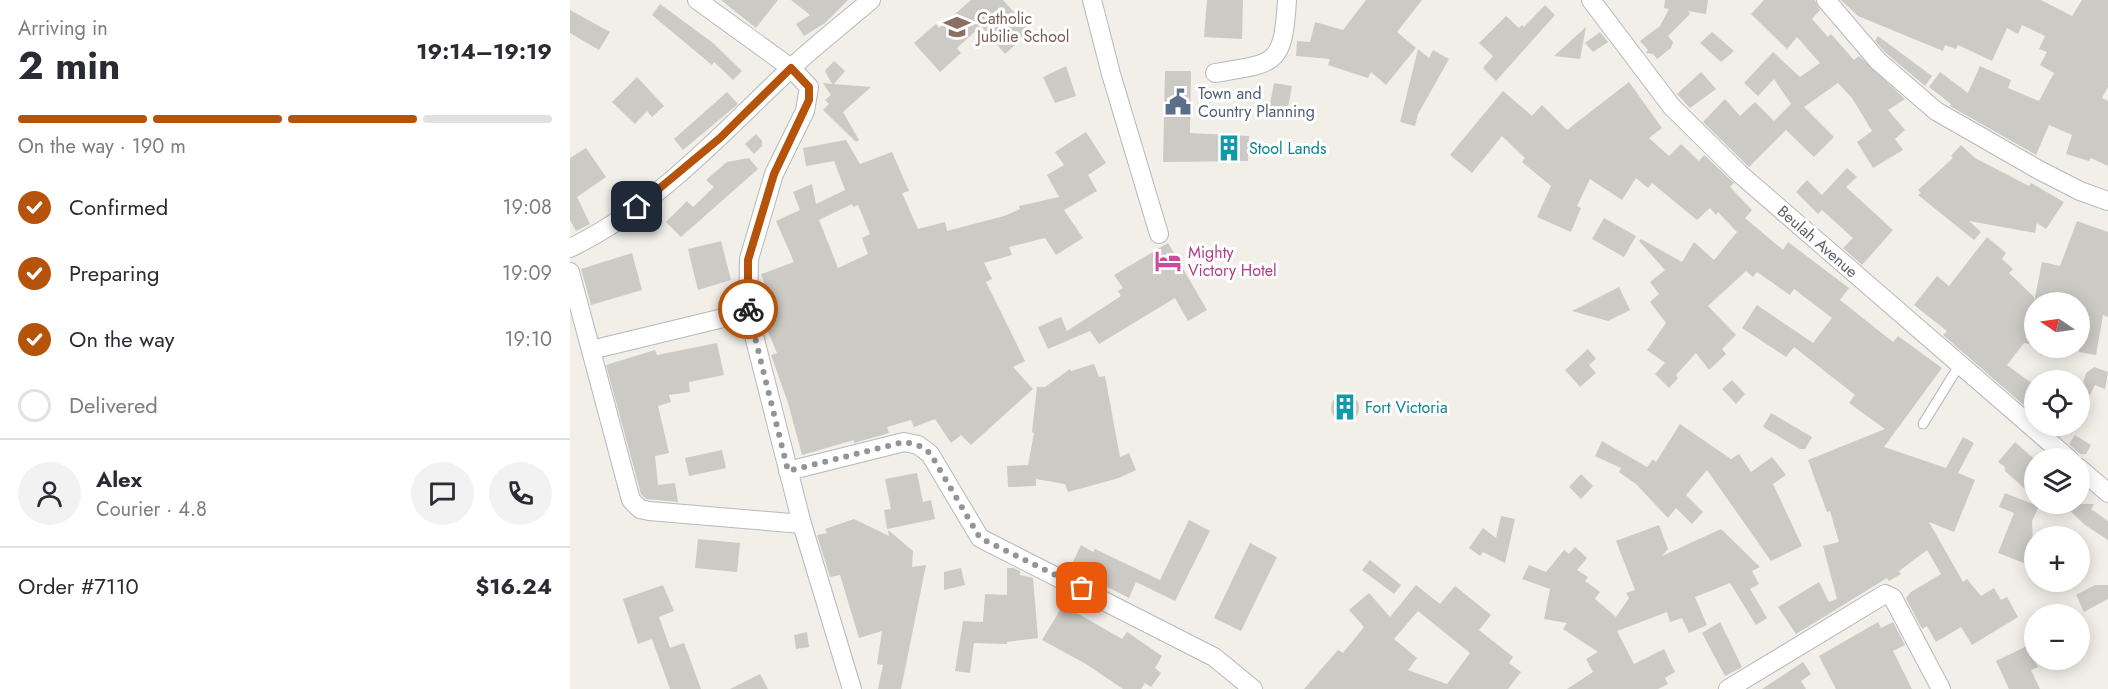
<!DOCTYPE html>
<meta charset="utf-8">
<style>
:root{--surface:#fff;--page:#f2f2f3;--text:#2b2b33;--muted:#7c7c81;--line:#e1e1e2;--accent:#b45309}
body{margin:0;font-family:Jost,sans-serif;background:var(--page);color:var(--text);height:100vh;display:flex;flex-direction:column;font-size:22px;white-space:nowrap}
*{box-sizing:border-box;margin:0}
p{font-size:20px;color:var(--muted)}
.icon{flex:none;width:33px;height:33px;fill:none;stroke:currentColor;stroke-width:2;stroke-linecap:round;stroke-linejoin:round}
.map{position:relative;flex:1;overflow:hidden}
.sheet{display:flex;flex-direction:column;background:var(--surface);width:570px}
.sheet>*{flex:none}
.needle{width:39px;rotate:283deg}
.fabs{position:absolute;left:1454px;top:292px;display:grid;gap:12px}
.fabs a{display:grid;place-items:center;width:66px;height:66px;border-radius:50%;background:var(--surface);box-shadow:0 3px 15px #0003;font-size:30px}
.pin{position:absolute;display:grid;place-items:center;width:51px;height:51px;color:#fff;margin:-26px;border-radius:12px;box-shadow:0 3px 9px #0006}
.courier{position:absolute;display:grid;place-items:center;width:60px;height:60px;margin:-30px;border:4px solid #b45309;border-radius:50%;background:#fff;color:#222;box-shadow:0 2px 8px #0007}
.head em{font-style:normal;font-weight:700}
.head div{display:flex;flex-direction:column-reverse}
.head{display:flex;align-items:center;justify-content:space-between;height:102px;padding:0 18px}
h1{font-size:39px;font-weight:700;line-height:45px}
.bar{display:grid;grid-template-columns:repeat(4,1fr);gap:9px 6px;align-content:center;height:72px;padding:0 18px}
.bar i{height:8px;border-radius:4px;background:var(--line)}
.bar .on{background:var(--accent)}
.bar p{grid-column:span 4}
.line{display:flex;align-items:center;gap:15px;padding:0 18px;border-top:2px solid var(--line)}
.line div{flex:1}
.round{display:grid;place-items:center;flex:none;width:63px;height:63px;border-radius:32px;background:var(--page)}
ol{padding:0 18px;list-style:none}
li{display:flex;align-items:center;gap:18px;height:66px}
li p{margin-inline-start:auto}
li .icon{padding:6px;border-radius:50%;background:var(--accent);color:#fff;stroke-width:4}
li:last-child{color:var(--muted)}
li i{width:33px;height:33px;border:3px solid var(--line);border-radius:50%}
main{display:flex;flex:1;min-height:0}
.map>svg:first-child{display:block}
.building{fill:#cccac5;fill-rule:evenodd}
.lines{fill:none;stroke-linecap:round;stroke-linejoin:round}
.lane-casing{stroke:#b5b8bc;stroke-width:11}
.street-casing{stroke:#b5b8bc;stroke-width:20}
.lane{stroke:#fff;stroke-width:9}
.street{stroke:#fff;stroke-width:18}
.done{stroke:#929495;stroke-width:6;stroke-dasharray:0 10.8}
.route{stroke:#b45309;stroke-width:8}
.labels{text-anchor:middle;stroke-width:6;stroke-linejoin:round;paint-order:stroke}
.education-label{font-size:16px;fill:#785e54;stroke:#fff;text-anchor:start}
.service-label{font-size:16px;fill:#4e5e75;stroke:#fff;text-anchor:start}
.culture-label{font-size:16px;fill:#0d838f;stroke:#fff;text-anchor:start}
.street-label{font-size:16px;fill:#5f6368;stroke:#fff}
.hotel-label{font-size:16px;fill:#b23c85;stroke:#fff;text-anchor:start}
</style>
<main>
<section class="sheet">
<div class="head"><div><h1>2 min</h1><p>Arriving in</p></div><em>19:14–19:19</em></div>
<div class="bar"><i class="on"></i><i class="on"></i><i class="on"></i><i></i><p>On the way · 190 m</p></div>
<ol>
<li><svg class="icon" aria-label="check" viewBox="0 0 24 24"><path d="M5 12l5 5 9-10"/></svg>Confirmed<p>19:08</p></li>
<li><svg class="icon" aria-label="check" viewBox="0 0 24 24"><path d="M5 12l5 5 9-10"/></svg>Preparing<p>19:09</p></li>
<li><svg class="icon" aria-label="check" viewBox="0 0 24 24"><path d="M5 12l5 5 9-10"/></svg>On the way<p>19:10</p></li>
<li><i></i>Delivered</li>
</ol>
<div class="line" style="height:108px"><a class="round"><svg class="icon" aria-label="person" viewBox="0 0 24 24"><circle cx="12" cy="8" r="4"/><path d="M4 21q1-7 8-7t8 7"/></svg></a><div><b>Alex</b><p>Courier · 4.8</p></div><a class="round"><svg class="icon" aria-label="chat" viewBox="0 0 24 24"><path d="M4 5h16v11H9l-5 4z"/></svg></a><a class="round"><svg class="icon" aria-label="phone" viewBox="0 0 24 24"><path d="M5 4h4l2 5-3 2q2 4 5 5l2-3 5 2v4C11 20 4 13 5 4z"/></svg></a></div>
<div class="line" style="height:78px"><div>Order #7110</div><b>$16.24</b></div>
</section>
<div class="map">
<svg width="1538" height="689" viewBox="0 0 1538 689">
<rect width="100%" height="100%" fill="#f1efe8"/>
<g class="building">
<polygon points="151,0 208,0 186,28"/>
<polygon points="221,0 278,0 255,23 234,36 226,24 240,15"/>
<polygon points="401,0 433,0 461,31 435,54 411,26 387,48 391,53 370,72 344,43 366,24 369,28"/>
<polygon points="637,0 673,0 672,39 634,37"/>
<polygon points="796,0 852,0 827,32 846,48 816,85 801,72 798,78 758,65 760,59 726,56 727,41 740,42 745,22 773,30"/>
<polygon points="1095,0 1138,0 1136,14 1118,11 1120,14 1098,36 1103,42 1101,48 1087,59 1083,54 1076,53 1078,50 1070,41 1090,26 1099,9 1094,8"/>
<polygon points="1194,0 1245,0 1250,10 1242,19 1258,37 1261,34 1284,60 1289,56 1335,99 1318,110 1335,130 1325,139 1333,150 1303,168 1287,142 1302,131 1282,98 1268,83 1234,107 1264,137 1244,157 1216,130 1179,167 1133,122 1155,99 1170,116 1185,102 1204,121 1221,104 1204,79 1188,96 1174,83 1203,52 1230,77 1250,63 1227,37 1217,49 1181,14"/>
<polygon points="1271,0 1471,0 1502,16 1512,0 1538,0 1538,87 1532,98 1538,101 1538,166 1521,158 1519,161 1496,154 1502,135 1479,125 1466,155 1380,106 1381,104 1359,87 1370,72 1398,93 1410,66 1441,80 1438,88 1469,101 1484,73 1470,65 1477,52 1469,49 1475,36 1452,25 1448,34 1437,28 1422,61 1388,45 1386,49 1375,45 1373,51 1288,16"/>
<polygon points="90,4 143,43 172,71 163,80 144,62 142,65 82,15"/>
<polygon points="975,5 985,15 926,81 913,68 923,56 909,43 936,16 949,28 952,25 954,27"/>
<polygon points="0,10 40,32 29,50 0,33"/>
<polygon points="1016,27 1010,59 984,56"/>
<polygon points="1030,32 1038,42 1023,52 1015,43"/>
<polygon points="1142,32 1164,51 1151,62 1130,43"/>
<polygon points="1308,36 1362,76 1355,86 1316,53 1305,41"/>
<polygon points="848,49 859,58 863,50 879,59 848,114 845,126 830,122"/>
<polygon points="264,61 275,71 264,84 301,87 273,112 289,140 286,142 253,110 259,104 255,100 261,95 253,83 262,84 255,71"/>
<polygon points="496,66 506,96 485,103 473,77"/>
<polygon points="595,71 621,71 620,133 679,136 678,161 593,162"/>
<polygon points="1131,72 1146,89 1120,108 1107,94"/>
<polygon points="67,77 94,106 82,117 77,111 65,124 42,102"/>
<polygon points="1059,82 1092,128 1079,138 1099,156 1111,144 1129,161 1134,155 1164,183 1160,187 1182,210 1175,218 1213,250 1218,242 1279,288 1270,300 1323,342 1328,336 1372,368 1314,447 1376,468 1393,437 1404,443 1388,473 1405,480 1384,532 1359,522 1393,582 1397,579 1411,596 1424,588 1431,600 1437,597 1448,617 1402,645 1391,627 1366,642 1357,626 1352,629 1336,598 1341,592 1371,574 1357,550 1329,571 1331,574 1319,581 1317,578 1226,634 1208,607 1249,582 1259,602 1267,599 1253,546 1269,542 1260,511 1257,512 1238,460 1315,429 1279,403 1285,395 1224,347 1216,357 1172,328 1187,305 1243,343 1262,318 1224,289 1220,295 1187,272 1183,277 1176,271 1138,306 1166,335 1152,349 1156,354 1139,370 1126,353 1106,375 1108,378 1099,388 1085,374 1095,363 1077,350 1096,323 1080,302 1089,294 1080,282 1095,270 1069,241 1071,239 1112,262 1124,242 1144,260 1167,232 1148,212 1146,215 1140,208 1127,220 1082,183 1078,188 1066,178 1052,200 1020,179 1007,206 1011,208 1001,232 967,217 981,186 952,162 955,158 932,136 902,173 880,155 933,91 962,116 972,105 997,130"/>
<polygon points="704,83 722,86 716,118 698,115"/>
<polygon points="157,92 168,104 113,150 104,139"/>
<path d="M516,132L536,163L518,175L527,191L494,210L513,238L486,255L475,238L439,247L442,255L414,263L422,279L416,282L455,361L443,367L463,389L401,445L391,435L381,443L365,419L344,427L341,420L317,427L319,433L284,443V440L232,455L218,403L201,355L207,353L189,310V302L200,298L191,274L224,262L206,221L230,210L223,192L242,184L246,204L275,190L264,161L236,166L233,148L276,140L290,164L322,152L339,191L332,193L348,229L375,222L377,231L434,216L450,209L449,206L489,197L477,175L494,165L485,152ZM282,204L283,207L288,205L300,234L292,238L298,254L268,268L249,220Z"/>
<polygon points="186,134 192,141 192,146 184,154 175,144"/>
<polygon points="1391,145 1405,158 1459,186 1461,183 1494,202 1476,229 1467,223 1465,233 1399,221 1411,232 1404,240 1348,195 1351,193 1348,190 1383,158 1381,156"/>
<polygon points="16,148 36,177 7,197 20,224 6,231 0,220 0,158"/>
<polygon points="179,158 188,169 111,237 96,222 117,201 123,207 144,187 136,180 157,162"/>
<polygon points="1277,168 1287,177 1276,187 1323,230 1292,265 1273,248 1283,238 1252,210 1248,214 1226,192 1237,180 1252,195"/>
<polygon points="1034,218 1066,236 1054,257 1022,239"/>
<polygon points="1507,221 1538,232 1538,317 1533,315 1526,355 1509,352 1509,303 1464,303 1464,345 1454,343 1437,365 1464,385 1464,398 1457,408 1373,335 1377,331 1344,305 1367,276 1379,286 1417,237 1436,253 1432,259 1443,269 1439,273 1464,297 1464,302 1472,262 1490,266"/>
<polygon points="151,241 161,280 128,290 118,249"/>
<polygon points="598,243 637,310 618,321 605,298 529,344 520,331 478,349 468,327 491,317 497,331 551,296 548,291 553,288 544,275"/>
<polygon points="62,253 72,290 21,305 11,269"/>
<polygon points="1049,287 1060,310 1038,321 1002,311"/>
<polygon points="147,343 154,375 119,382 120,392 99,395 101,402 88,406 99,453 85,456 88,485 105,483 108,502 76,499 71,494 36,365 85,350 87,355"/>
<polygon points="1018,349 1026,359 1019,365 1026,373 1010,387 995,370"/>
<polygon points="524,364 529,377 535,376 550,457 559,453 566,470 549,478 498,492 495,484 466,479 466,486 438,487 437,466 458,465 464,433 462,432 467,387 475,387 500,369 501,371"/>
<polygon points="1524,367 1538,372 1535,389 1525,385 1512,411 1509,410 1509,397 1516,373"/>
<polygon points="1162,380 1175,394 1166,404 1152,389"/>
<circle cx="775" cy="408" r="14"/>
<polygon points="1201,413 1242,437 1235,449 1230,449 1193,427"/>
<polygon points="1110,424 1161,459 1169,454 1181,472 1202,457 1216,475 1203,484 1232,546 1201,561 1137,470 1116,495 1133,512 1122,524 1106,508 1098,518 1066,484 1049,472 1051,468 1025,456 1032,441 1077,467 1083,459 1086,462"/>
<polygon points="1505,435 1521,445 1516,454 1510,454 1499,444"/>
<polygon points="1445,442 1464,459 1464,497 1435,471 1435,467 1428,462"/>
<polygon points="152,450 156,468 119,476 115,458"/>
<polygon points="347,473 353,502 361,500 365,519 317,529 314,510 321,509 315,479"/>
<polygon points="1011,474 1023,486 1011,499 999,487"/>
<polygon points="1435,493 1463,504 1470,504 1462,521 1464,567 1428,553 1444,513 1429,507"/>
<polygon points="1493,504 1524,504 1521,509 1538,521 1538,540 1515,525"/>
<polygon points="931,516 945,519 935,563 913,552 910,556 899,548 913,528 926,538"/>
<polygon points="284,519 319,536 318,530 343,551 342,567 356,565 331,689 308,689 313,665 307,664 312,631 289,638 270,575 260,577 247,535 257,533 255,529"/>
<polygon points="619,520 640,531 605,601 566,582 559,598 500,568 511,545 523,552 525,549 590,580"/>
<polygon points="1089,525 1098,549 1092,556 1151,529 1190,567 1182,571 1189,584 1180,589 1197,618 1186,625 1160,583 1125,597 1137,625 1119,633 1112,618 1100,622 1097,612 1047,631 1064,664 1094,649 1105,672 1095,678 1098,684 1088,689 997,689 1023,672 1016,659 1028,652 993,629 997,623 974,619 980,589 952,579 959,565 976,572 994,550 999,554 1005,547 1017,558 1007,570 1018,577 1015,581 1030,592 1025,599 1046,617 1059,598 1056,593 1065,590 1046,541"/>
<polygon points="128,539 170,543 167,572 125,568"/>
<polygon points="680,543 707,557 671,631 644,618"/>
<polygon points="800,560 831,585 824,594 792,570"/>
<polygon points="391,568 395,585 374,590 374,572"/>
<polygon points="437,568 444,568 450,571 450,575 463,578 468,638 437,642 437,644 404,643 400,673 385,671 393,621 413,622 415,594 437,595"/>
<polygon points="93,585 104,611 89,617 100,648 114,643 131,689 100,689 82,639 68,644 53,599"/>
<path d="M846,585L870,604L885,586L921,615L909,630L943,657L939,663L951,672L938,689H734L768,650L773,653L794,627L779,610L799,593L820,617ZM848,611L900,653L877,684L838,670L847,658L824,639Z"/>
<polygon points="1525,585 1538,585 1538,599 1514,612 1506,595"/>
<polygon points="493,605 552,639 557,632 592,656 585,668 591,673 581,687 575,683 571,689 553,689 516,664 472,640"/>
<polygon points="1150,622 1172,667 1155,676 1132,633"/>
<polygon points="1308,622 1311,628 1323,622 1335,645 1323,651 1342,689 1266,689 1249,656"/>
<polygon points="237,632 239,647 226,649 224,635"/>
<polygon points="1457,646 1468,667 1461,670 1470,689 1439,689 1426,661"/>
<polygon points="1233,662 1241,674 1231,681 1236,689 1192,689"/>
<polygon points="190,674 198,689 160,689"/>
</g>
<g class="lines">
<g class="lane-casing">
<polyline id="lane" points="1353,424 1390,364"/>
</g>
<g class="street-casing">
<g id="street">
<polyline points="127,0 221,68 239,87 235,111 204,174 179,259 178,312 232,524 282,689"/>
<polyline points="522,0 541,74 589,234"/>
<polyline points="1021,0 1102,107 1170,174 1499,459"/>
<polyline points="1256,0 1308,61 1366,111 1469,170 1510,191 1538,201"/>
<path d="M645,73C706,63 713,66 717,0"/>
<path d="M0,248C86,207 152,133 220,69C246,45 274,23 301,0"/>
<polyline points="0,272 61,500 70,509 79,511 232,524"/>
<polyline points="21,350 178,312"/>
<polyline points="1509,468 1538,493"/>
<polyline points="218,471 334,442 348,445 360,454 410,538 644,657 683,689"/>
<polyline points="1158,689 1315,594 1323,598 1371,689"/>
</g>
</g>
<use href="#lane" class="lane"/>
<use href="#street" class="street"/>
</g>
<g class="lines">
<polyline class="done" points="178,309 218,471 334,442 348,445 360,453 410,538 512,588"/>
<polyline class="route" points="67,207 150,138 221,68 239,87 239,100 204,174 178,260 178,309"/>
</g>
<defs>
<g id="school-bare" transform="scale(2.07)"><path d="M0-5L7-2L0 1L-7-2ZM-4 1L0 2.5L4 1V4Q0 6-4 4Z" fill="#8d6e63" stroke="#fff" stroke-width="2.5" paint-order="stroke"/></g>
<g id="civic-bare" transform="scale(2.07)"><path d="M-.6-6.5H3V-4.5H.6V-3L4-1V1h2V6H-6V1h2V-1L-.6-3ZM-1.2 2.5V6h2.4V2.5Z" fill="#5c6f8a" stroke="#fff" stroke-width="2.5" paint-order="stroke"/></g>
<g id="building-bare" transform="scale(2.07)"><path d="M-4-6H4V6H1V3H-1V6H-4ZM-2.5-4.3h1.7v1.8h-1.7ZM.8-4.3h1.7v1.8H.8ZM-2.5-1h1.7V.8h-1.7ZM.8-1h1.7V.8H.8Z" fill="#0f9aa8" stroke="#fff" stroke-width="2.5" paint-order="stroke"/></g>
<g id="hotel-bare" transform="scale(2.07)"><path d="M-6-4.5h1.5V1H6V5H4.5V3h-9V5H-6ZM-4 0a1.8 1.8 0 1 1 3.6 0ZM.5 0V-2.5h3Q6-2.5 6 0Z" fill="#d1479c" stroke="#fff" stroke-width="2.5" paint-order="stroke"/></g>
</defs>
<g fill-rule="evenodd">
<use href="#school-bare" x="387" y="27"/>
<use href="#civic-bare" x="608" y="102"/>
<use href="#building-bare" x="659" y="148"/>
<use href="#hotel-bare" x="598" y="261"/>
<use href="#building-bare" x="775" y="407"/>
</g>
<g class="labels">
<g class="education-label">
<text x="407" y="24">Catholic<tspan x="407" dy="18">Jubilie School</tspan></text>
</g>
<g class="service-label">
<text x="628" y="99">Town and<tspan x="628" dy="18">Country Planning</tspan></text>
</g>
<g class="culture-label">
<text x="679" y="154">Stool Lands</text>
<text x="795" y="413">Fort Victoria</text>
</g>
<g class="street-label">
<text transform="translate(1248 241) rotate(41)" y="6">Beulah Avenue</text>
</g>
<g class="hotel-label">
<text x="618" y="258">Mighty<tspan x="618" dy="18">Victory Hotel</tspan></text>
</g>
</g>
</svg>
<div class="fabs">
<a><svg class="needle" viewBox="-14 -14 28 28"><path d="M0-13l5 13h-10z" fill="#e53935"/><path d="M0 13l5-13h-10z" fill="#7c7c81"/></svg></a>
<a><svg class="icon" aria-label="locate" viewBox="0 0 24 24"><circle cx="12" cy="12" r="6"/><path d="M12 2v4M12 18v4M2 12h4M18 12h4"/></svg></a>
<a><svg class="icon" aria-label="layers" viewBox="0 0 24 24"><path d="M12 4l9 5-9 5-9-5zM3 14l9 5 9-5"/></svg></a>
<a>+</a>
<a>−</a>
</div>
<div class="pin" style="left:512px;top:588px;background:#ea580c"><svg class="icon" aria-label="bag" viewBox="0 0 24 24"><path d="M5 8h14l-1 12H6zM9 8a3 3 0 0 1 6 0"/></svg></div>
<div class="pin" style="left:67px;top:207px;background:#1f2937"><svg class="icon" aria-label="home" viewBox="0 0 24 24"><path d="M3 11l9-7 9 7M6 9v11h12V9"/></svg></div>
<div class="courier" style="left:178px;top:309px"><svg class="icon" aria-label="bike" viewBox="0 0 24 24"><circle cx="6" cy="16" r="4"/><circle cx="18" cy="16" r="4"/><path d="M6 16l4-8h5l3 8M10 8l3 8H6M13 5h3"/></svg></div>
</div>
</main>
